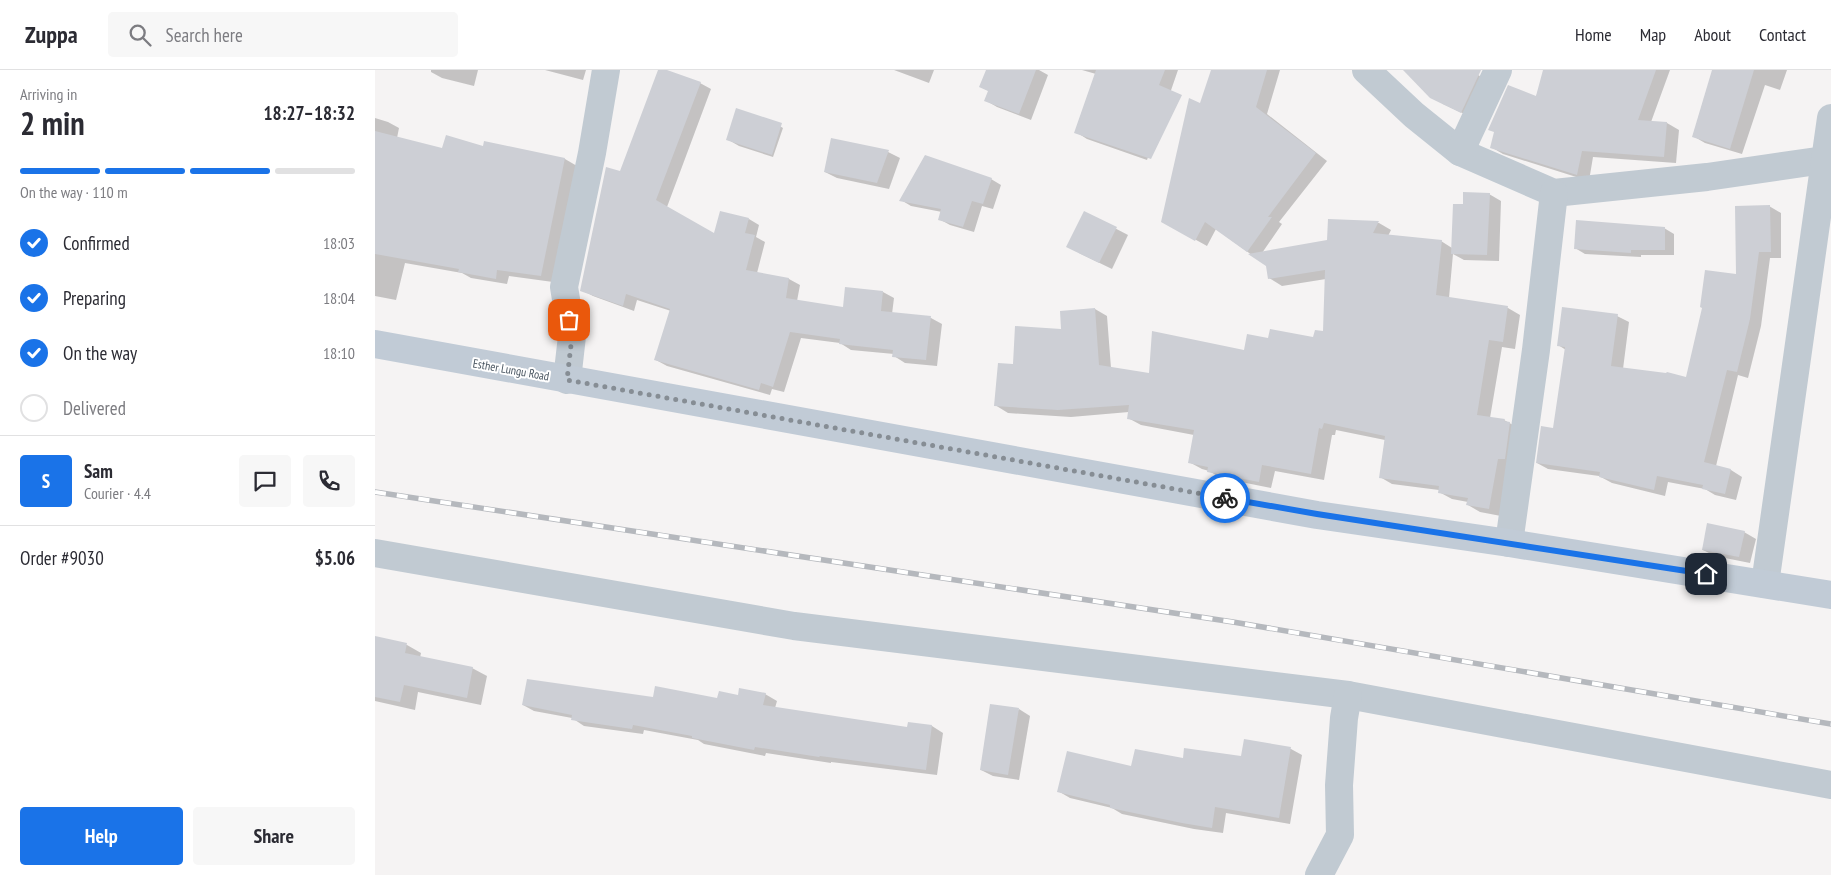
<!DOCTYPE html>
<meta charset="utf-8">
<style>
:root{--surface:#fff;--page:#f7f7f7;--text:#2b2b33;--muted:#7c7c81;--line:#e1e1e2;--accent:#1a73e8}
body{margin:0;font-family:"PT Sans Narrow",sans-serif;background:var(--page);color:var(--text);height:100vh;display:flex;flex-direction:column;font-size:19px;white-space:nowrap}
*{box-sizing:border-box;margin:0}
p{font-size:16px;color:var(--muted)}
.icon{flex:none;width:28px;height:28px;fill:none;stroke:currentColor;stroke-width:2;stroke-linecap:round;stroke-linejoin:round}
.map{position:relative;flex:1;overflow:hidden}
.sheet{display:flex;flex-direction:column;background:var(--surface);width:375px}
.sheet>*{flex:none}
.pin{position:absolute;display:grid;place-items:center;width:42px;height:42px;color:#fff;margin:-21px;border-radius:10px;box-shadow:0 2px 8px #0006}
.courier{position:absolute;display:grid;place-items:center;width:50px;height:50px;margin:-25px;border:4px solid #1a73e8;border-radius:50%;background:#fff;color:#222;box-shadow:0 1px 6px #0007}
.overview em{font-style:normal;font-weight:700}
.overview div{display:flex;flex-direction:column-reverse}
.overview{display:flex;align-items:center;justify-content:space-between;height:85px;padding:0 20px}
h1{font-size:32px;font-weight:700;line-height:38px}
.bar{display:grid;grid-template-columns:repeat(4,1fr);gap:8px 5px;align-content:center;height:60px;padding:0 20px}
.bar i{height:6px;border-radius:4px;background:var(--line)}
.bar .active{background:var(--accent)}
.bar p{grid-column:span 4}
.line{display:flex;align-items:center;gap:12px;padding:0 20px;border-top:1px solid var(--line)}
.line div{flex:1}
.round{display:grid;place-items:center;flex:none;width:52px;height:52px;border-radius:5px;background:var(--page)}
ol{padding:0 20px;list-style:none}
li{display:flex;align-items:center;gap:15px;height:55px}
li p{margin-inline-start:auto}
li .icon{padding:5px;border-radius:50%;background:var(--accent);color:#fff;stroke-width:4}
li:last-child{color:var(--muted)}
li i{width:28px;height:28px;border:2px solid var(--line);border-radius:50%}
.action{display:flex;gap:10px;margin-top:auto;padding:10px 20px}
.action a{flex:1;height:58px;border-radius:5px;background:var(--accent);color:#fff;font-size:20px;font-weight:700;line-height:58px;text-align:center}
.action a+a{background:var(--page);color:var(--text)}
header{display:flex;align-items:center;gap:30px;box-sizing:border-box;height:70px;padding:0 25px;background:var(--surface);border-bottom:1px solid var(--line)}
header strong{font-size:24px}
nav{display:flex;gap:28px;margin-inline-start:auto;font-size:18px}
.search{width:350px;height:45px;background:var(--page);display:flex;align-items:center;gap:12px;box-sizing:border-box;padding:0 18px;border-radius:5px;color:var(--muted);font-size:19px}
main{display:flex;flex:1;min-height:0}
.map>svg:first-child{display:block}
.shadow{fill:#0003}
.building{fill:#cdcfd5}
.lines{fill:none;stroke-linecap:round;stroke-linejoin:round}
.street{stroke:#c1cad2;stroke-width:28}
.secondary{stroke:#c1cbd6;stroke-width:28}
.rail-casing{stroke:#b5b8bd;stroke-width:5.5}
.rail{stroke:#fff;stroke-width:4;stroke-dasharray:11;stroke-linecap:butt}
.done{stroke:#868d94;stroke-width:5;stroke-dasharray:0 9}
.route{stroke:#1a73e8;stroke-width:6}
.labels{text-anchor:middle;stroke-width:4;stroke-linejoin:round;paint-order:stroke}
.street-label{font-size:12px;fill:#4a5661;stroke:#fff}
</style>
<header>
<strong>Zuppa</strong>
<div class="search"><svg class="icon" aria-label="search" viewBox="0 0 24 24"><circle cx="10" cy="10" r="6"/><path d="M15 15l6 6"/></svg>Search here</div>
<nav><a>Home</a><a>Map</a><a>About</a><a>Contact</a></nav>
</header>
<main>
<section class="sheet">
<div class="overview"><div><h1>2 min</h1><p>Arriving in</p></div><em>18:27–18:32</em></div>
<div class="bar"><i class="active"></i><i class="active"></i><i class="active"></i><i></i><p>On the way · 110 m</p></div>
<ol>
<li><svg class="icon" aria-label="check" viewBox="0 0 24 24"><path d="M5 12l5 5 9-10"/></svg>Confirmed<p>18:03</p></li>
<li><svg class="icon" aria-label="check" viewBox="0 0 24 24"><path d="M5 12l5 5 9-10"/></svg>Preparing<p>18:04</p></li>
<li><svg class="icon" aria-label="check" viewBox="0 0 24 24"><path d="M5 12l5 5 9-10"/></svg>On the way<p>18:10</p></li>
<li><i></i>Delivered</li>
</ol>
<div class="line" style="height:90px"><b class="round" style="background:var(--accent);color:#fff">S</b><div><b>Sam</b><p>Courier · 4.4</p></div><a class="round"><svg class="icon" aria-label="chat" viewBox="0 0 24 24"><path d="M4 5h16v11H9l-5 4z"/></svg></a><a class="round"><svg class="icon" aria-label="phone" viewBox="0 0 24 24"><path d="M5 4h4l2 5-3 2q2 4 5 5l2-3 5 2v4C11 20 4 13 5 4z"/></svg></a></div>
<div class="line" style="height:65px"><div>Order #9030</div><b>$5.06</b></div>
<div class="action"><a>Help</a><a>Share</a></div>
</section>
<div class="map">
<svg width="1456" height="805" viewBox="0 0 1456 805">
<rect width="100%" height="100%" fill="#f5f3f3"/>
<g class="shadow">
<polygon points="56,0 103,0 99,16 67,8 56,2"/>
<polygon points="170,0 211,0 208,10"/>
<polygon points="284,0 325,13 336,19 292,137 340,165 374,149 384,155 381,167 390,172 382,203 414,209 425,215 422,231 469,238 508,222 519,228 517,244 556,248 567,254 562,296 530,293 519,286 519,284 476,280 465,273 426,268 409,322 397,319 395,325 292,296 281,290 296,241 262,230 259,241 218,226 207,220 246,103"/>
<polygon points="519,0 559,0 554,13"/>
<polygon points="612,0 664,0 673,5 656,50 622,37 610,30 614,21 606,17"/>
<polygon points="707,0 803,0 772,90 712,69 701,62 721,4"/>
<polygon points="837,0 905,0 892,44 952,91 904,152 907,154 887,183 953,171 954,150 1004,153 1016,160 1013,166 1066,171 1077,178 1089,136 1114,124 1126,131 1124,191 1089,190 1078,184 1074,228 1133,238 1145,245 1140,279 1127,277 1115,348 1129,350 1147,360 1126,446 1105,442 1093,435 1093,432 1077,429 1064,422 1064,420 1017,414 1005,407 1010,370 961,360 960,365 957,365 949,410 900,401 896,418 846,408 834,401 827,399 814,392 819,365 766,355 753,348 754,342 696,347 633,343 620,335 639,296 720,239 732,246 736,298 775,305 870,281 894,269 940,268 949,262 951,209 907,216 894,208 892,196 841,159 832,176 787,151"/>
<polygon points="1030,0 1076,0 1103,5 1115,12 1098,48 1068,34"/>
<polygon points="1170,0 1295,0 1276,52 1292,53 1304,60 1301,93 1218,87 1214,111 1128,84 1116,77 1161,27"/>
<polygon points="1338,0 1412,0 1405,20 1390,15 1367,84 1330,73 1318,66"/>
<polygon points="0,48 13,52 24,58 22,68 68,80 109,78 110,72 190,89 202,96 178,212 134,206 132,214 96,208 87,203 30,193 21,230 0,226"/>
<polygon points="396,51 408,58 398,87 364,76 352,69"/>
<polygon points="513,82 525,88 514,119 462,108 450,102"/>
<polygon points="616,109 626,115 618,139 607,136 599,162 575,155 564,149 567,142 536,136 526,130"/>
<polygon points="1394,136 1406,143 1406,188 1395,188 1386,256 1373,308 1363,305 1341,396 1356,400 1367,407 1361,430 1340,425 1330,419 1293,412 1290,426 1237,413 1224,406 1173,399 1162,393 1179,359 1191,280 1183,275 1242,246 1254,252 1248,299 1312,308"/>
<polygon points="709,142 753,165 737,199 704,183"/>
<polygon points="1289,158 1299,164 1299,185 1266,185 1266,187 1210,184 1200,178"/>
<polygon points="1369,462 1381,469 1375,493 1340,486 1328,480"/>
<polygon points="0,568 32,575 46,583 45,588 97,598 112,606 106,635 43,622 40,640 0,631"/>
<polygon points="390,624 402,631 400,638 533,658 534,654 557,656 568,663 562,705 456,692 456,693 391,683 390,686 329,674 323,670 269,660 268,664 209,656 197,648 159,641 148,635 279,629 343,629"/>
<polygon points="644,639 655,646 644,710 618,706 606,700"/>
<polygon points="870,671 916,679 927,685 915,754 851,743 848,763 819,759 747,744 737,738 695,728 683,721 757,698 809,689 867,687"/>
</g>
<g class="building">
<polygon points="283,0 292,0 326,12 281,130 339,163 345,141 374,148 370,163 380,165 371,200 414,208 411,228 468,237 470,217 508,221 506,241 556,246 551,290 517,287 518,280 464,274 465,269 415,262 398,317 386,313 384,320 279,290 295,239 251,224 248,236 205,221 231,97 245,101"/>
<polygon points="611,0 661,0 644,44 609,31 613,21 604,17"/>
<polygon points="721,0 790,0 784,15 807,25 776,89 699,63"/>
<polygon points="836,0 892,0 881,37 941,83 893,147 897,147 872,182 830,152 820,171 786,152 814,28 825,33"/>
<polygon points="1028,0 1106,0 1086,43 1055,28"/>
<polygon points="1168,0 1281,0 1263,50 1292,52 1289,87 1207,81 1202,105 1115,78 1119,62 1113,60 1133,15 1161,26"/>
<polygon points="1337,0 1379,0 1355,79 1317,67"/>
<polygon points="361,38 407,53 397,85 351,70"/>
<polygon points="0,61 67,78 71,65 108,76 109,71 190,88 166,206 122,200 121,209 83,202 84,199 0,184"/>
<polygon points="456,68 514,80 502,113 449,102"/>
<polygon points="550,85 617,108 608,134 597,131 588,157 563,150 566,139 524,131"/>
<polygon points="1088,122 1115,123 1112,185 1076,184 1078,134 1088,134"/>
<polygon points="1395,135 1396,182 1384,182 1375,249 1362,302 1352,300 1329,392 1356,399 1350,424 1327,419 1328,415 1282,406 1279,420 1224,407 1225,402 1161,393 1166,356 1178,358 1190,277 1182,276 1187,237 1243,244 1236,296 1291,303 1292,302 1311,307 1327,238 1325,237 1330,200 1361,204 1360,136"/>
<polygon points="709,141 742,157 724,193 691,177"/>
<polygon points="953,149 1004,151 998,163 1067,170 1061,225 1133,236 1128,272 1114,270 1102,345 1130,349 1129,351 1135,352 1130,389 1123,389 1114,439 1091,435 1093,428 1063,423 1064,416 1004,408 1010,366 949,353 947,359 944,358 936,404 887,395 884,412 832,402 833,397 813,393 819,360 752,349 754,335 683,340 619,336 623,293 638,294 640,256 686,259 685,241 720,238 724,295 774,303 777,261 869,280 872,264 893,268 895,259 938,267 940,260 948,261 950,200 893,209 891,196 873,184 952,170"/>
<polygon points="1201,150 1290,157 1290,180 1256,180 1256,183 1199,179"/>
<polygon points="1332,453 1370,461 1364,487 1327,480"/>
<polygon points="0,566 32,573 30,583 98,597 92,628 29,615 25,632 0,627"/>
<polygon points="152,609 278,627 280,616 342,628 344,621 363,625 364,618 391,623 388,635 532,657 533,652 557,655 551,700 445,686 444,687 380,677 379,680 317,668 317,666 258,655 257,659 196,650 197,645 147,635"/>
<polygon points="615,634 644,638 633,705 605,700"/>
<polygon points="869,669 916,677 904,748 840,737 837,758 807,753 735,738 735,735 682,722 692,681 756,696 760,679 808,688 809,678 866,686"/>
</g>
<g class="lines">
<g class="street">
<polyline points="991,0 1039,45 1085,82 1179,123 1332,107 1449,90"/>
<polyline points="1085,82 1123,0"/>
<polyline points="192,310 197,266 189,217 217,83 231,0"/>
<polyline points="1134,473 1161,280 1179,123"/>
<polyline points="0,483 419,556 973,625 1456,715"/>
<polyline points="1390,514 1456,48"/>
<polyline points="944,805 965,765 964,715 969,648 973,625"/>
</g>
<polyline class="secondary" points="0,274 942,445 1134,473 1456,525"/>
<g class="rail-casing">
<polyline id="rail" points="0,422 858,552 1456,654"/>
</g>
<use href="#rail" class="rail"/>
</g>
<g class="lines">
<polyline class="done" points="194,250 197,266 192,310 850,428"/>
<polyline class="route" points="850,428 942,444 1331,504"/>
</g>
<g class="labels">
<g class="street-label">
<text transform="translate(136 300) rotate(10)" y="4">Esther Lungu Road</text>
</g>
</g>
</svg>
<div class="pin" style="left:194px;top:250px;background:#ea580c"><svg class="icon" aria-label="bag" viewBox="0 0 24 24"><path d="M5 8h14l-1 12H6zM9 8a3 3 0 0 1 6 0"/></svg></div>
<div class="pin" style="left:1331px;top:504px;background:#1f2937"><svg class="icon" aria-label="home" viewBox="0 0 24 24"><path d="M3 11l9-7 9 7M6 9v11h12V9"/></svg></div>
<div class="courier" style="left:850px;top:428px"><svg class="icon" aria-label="bike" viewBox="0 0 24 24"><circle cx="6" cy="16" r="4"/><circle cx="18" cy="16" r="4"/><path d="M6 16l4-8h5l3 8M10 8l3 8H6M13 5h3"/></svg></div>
</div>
</main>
